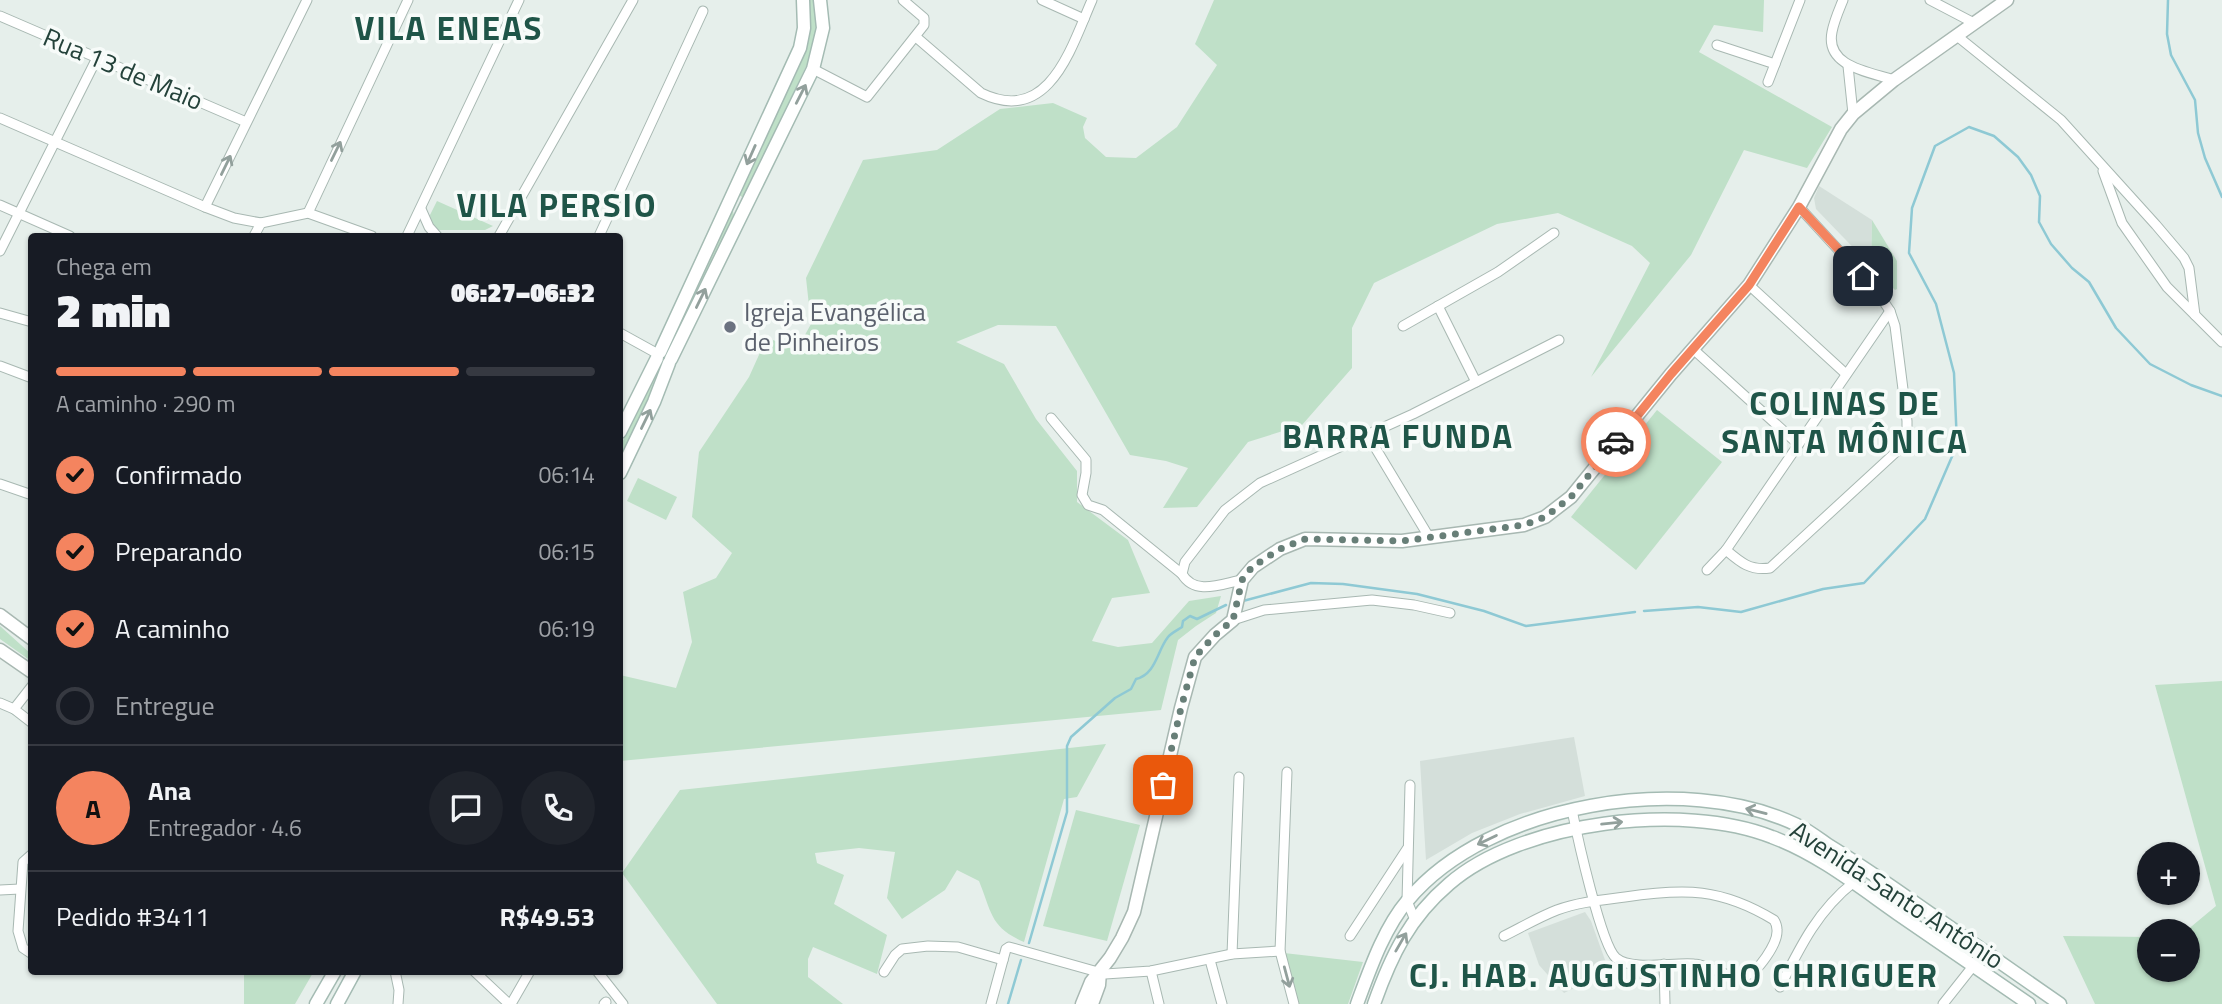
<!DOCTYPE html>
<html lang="pt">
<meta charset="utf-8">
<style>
:root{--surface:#171b24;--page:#20242c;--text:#f1f3f6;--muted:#9ea1a6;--line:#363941;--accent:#f4845f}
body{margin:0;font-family:"Titillium Web",sans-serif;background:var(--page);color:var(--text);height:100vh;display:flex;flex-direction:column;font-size:26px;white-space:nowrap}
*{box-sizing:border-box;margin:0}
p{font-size:23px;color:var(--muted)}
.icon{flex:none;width:38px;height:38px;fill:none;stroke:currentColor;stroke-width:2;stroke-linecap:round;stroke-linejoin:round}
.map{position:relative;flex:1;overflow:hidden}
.drawer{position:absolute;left:28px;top:233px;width:595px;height:742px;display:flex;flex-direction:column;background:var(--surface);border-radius:7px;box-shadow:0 2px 5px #0004}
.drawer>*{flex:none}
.buttons{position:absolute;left:2137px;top:842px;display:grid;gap:14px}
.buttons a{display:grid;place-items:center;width:63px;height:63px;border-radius:50%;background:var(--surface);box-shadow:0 2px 5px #0004;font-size:35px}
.pin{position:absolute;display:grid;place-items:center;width:60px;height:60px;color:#fff;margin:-30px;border-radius:14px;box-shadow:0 4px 10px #0006}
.courier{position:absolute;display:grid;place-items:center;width:70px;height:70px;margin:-35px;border:5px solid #f4845f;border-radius:50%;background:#fff;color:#222;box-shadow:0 2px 9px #0007}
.summary em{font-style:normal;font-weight:800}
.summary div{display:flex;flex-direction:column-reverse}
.summary{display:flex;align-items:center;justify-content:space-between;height:119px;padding:0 28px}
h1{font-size:46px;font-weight:800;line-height:52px}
.bar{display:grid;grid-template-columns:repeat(4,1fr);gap:10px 7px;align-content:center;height:84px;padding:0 28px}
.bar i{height:9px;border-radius:5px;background:var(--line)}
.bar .current{background:var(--accent)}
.bar p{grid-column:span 4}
.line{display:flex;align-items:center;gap:18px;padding:0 28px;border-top:2px solid var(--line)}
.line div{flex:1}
.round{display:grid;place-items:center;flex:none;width:74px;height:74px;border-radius:37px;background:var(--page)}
ol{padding:0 28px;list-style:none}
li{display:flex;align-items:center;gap:21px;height:77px}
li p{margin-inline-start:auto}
li .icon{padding:7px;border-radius:50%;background:var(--accent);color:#111;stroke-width:4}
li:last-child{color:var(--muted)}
li i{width:38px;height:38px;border:4px solid var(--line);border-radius:50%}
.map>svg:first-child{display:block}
.built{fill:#d4dfda}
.green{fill:#bfe0c8}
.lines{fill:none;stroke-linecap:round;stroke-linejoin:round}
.stream{stroke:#8ec9d4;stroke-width:2.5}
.minor-casing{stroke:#a8b8b2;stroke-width:11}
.tertiary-casing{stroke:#a8b8b2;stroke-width:15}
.secondary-casing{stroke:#a4bbb3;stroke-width:15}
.minor{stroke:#fff;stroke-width:9}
.tertiary{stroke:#fff;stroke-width:12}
.secondary{stroke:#fff;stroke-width:12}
.oneway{stroke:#92a09c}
.done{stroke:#687f78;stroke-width:7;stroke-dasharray:0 12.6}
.route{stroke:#f4845f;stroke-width:9}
.worship-dot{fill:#6b7280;stroke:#f7fbf9;stroke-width:2.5}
.labels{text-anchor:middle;stroke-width:7;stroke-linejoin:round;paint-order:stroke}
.street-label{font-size:26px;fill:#24423a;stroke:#f7fbf9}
.worship-label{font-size:26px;fill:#5b616d;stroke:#f7fbf9;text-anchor:start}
.district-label{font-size:33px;font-weight:bold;letter-spacing:2px;fill:#1f5548;stroke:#f7fbf9}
</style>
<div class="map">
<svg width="2222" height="1004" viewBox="0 0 2222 1004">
<rect width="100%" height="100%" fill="#e6efeb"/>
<g class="built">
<polygon points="1819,186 1872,220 1871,266 1816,209 1814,198"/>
<polygon points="1574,737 1585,796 1520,814 1472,833 1426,860 1420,761"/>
<polygon points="1585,912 1591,921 1609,971 1564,993 1539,965 1528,933"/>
</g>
<g class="green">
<path d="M807,0H816L817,28L811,56L745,195L742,197L739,195C748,174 756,152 766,131C790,83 814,58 807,0Z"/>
<polygon points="1214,0 1764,0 1763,32 1714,25 1699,52 1832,127 1807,168 1744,150 1691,255 1591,377 1650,263 1632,246 1558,213 1497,224 1374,283 1352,328 1352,368 1302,425 1248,442 1197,507 1163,508 1188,468 1166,461 1130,455 1056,326 998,325 956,342 1004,364 1036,419 1077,471 1077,502 1128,540 1150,593 1112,598 1092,641 1118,647 1152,643 1189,601 1221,596 1216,613 1196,626 1178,640 1161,710 620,761 620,675 676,688 692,642 683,592 716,578 732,553 692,517 699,452 749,377 767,337 796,351 811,324 806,278 863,160 937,150 1000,109 1053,103 1087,118 1083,127 1085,138 1106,157 1136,158 1177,127 1217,65 1195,44"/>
<polygon points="437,201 493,226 485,230 438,230 431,223 430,215"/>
<polygon points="733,211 734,216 671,348 668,347 730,213"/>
<polygon points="1872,220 1897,261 1897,289 1895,290 1871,266"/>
<polygon points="658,366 661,367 661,370 620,459 620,447"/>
<polygon points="1657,410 1722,462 1636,570 1571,517"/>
<polygon points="638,478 677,497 666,520 627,501"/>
<polygon points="0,626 31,654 31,661 0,639"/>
<polygon points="2222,681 2222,1004 2095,1004 2063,936 2149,937 2149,970 2188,970 2188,931 2186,931 2216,906 2155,685"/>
<path d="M1106,744L1077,797L1064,799L1024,942C990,927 992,913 979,881L957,870L945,890L902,919L887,898L895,852L859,848L815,853L817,863L844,875L834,904L887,935L877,974L813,947L808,959V977L843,1004H717L622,873L680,790Z"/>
<polygon points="1076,810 1140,825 1107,941 1043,926"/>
<polygon points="1284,953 1363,962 1348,1004 1297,1004"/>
<polygon points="244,971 314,971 295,1004 244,1004"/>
</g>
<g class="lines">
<g class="stream">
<polyline points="2168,0 2167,34 2171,55 2195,100 2198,133 2205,158 2222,197"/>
<polyline points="1243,601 1311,583 1343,584 1417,594 1484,611 1526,626 1635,612"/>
<polyline points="1644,611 1698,607 1741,612 1823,589 1864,583 1925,519 1957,445 1954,373 1936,304 1909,253 1912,208 1935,146 1969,127 1994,136 2018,157 2031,175 2040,196 2039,222 2051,244 2072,268 2089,282 2116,328 2150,364 2191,385 2222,396"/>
<path d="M1029,943L1067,812V746L1071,737L1115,698L1131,689L1136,679C1156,674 1157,651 1168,637C1171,633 1178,630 1182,627L1183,621L1190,616L1197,619L1226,605"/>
<polyline points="1008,1004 1021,960"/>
</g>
<g class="minor-casing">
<g id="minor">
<polyline points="1042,0 1084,19"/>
<path d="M1843,0C1839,10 1834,21 1832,32C1825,67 1870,72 1894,80"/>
<polyline points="1930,0 1974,23"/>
<polyline points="0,16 246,122"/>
<polyline points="1957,36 2061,120 2156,225 2184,258 2189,268 2195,315 2222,342"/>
<path d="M916,37L981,93C1049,126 1071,48 1092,0"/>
<polyline points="1717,45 1775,64"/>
<polyline points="1848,66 1853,114"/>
<polyline points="813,69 867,97 924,25 924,18 903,0"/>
<polyline points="1768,82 1800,0"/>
<polyline points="0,118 205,207 234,218 261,223 308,213 372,236"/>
<polyline points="2103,171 2122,223 2167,287 2195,315"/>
<polyline points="0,205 70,236"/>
<polyline points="205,207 307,0"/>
<polyline points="421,209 429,227 437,236"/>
<polyline points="308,213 408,0"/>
<polyline points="254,236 261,223"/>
<polyline points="407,236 519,0"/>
<polyline points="499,236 633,0"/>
<polyline points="599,236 703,11"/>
<polyline points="0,251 97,58"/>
<polyline points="1749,285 1846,374"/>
<polyline points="1438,306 1476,382"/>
<polyline points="0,313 32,322"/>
<polyline points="1403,326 1498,272 1554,233"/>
<polyline points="620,333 658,354"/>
<polyline points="1693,349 1798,444"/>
<polyline points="0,366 32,378"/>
<polyline points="1051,418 1086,460 1086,473 1082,495 1088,505 1103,510 1182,574"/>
<polyline points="1367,434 1429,537"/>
<polyline points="0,484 32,495"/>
<path d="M1726,550C1740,562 1750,571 1770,568L1896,452L1907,432V421L1895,326L1890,311L1878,293L1799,207"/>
<polyline points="1707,570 1726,550 1890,311"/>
<path d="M1242,580C1221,584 1195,596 1182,574L1185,562L1225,510L1260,483L1413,414L1559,340"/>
<polyline points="1233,620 1264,610 1372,600 1414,605 1450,613"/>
<polyline points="0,703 14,709 32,723"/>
<polyline points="14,709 32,686"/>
<polyline points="1287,772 1280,951 1294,1004"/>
<polyline points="1410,785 1407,901 1415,920"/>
<polyline points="32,854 23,862 18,931 23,948 32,954"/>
<polyline points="0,890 20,889"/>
<polyline points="1350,936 1407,849"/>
<path d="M1504,936C1522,927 1539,917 1557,910C1579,902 1602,900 1625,897C1685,888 1721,888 1774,920C1776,923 1777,926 1777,930C1778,943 1758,973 1745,976C1729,980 1711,965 1694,964C1674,962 1631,971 1616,958C1601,945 1577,835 1572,810"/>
<polyline points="1232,954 1239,777"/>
<polyline points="1210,960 1222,1004"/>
<polyline points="1664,964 1665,1004"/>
<polyline points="395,971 399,990 398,1004"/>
<polyline points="474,971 509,1004"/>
<polyline points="597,971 623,1004"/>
<polyline points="1151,971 1159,1004"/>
<polyline points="884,972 895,955 902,949 928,946 958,947 1003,960 1006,949 1009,947 1105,974 1151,971 1232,954 1280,951"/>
<path d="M1780,987C1800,947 1818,910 1854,882"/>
<polyline points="511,1004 530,971"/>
<polyline points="604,1004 606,1002"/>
<polyline points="991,1004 1003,960"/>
<polyline points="1943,1004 1985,951"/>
</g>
</g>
<g class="tertiary-casing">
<g id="tertiary">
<polyline points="0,615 32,639"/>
<polyline points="0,650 32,672"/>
<polyline points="1082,1004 1091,982 1110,958 1122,938 1134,912 1181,708 1195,657 1215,635 1233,620 1242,580 1253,567 1280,549 1305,539 1402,541 1524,525 1545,517 1571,497 1671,374 1749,285 1799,207 1841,129 1853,114 1894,80 2007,0"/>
<polyline points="1092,1004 1099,985 1100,972"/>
</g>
</g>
<g class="secondary-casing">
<g id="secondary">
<polyline points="660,352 800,48 804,28 803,0"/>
<polyline points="671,359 813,69 823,28 820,0"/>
<polyline points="620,432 657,358"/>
<polyline points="620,473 654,402 669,363"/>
<polyline points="316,1004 335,971"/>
<polyline points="337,1004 355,971"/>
<path d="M1357,1004C1370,969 1384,928 1408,900C1489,803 1685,771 1797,825C1808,830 1818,838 1828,845C1851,859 1873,874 1895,889C1950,927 2005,966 2060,1004"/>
<path d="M1374,1004C1391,956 1409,918 1449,884C1521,821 1684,802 1772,837C1818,854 1858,886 1898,914C1942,944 1986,974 2029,1004"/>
</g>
</g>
<use href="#minor" class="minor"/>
<use href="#tertiary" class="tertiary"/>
<use href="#secondary" class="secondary"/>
</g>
<defs><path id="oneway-shaft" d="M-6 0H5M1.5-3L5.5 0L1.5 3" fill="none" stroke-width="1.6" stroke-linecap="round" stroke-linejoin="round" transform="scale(1.75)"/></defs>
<g class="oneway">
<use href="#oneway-shaft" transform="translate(801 94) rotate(-63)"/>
<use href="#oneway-shaft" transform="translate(336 151) rotate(-64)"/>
<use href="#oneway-shaft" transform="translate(751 155) rotate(114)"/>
<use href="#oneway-shaft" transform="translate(226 165) rotate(-64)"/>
<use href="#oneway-shaft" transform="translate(701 298) rotate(-64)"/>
<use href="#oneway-shaft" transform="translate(646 419) rotate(-64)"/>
<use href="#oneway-shaft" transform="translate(1756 811) rotate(-166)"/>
<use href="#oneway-shaft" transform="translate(1612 823) rotate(-6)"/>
<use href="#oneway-shaft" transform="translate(1487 840) rotate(154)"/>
<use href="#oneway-shaft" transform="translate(1401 942) rotate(-60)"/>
<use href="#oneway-shaft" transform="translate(1287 977) rotate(75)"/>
</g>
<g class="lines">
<polyline class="done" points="1163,785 1181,708 1195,657 1215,635 1233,620 1242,580 1252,567 1280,549 1305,539 1402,541 1524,525 1545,517 1571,497 1616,442"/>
<polyline class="route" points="1616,442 1671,374 1749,285 1799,207 1863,276"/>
</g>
<circle class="worship-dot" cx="730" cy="327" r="7"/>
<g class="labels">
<g class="street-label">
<text transform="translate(123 69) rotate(23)" y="9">Rua 13 de Maio</text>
<text transform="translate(1897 895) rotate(33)" y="9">Avenida Santo Antônio</text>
</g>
<g class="worship-label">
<text x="744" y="321">Igreja Evangélica<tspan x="744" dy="30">de Pinheiros</tspan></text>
</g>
<g class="district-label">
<text x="449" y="40">VILA ENEAS</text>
<text x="557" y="217">VILA PERSIO</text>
<text x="1845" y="415">COLINAS DE<tspan x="1845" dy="38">SANTA MÔNICA</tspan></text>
<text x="1398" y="448">BARRA FUNDA</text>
<text x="1674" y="987">CJ. HAB. AUGUSTINHO CHRIGUER</text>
</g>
</g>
</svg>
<div class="buttons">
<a>+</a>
<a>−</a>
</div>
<div class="pin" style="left:1163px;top:785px;background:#ea580c"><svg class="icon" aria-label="bag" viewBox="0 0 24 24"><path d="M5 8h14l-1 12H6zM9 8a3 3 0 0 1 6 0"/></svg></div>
<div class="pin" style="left:1863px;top:276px;background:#1f2937"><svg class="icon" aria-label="home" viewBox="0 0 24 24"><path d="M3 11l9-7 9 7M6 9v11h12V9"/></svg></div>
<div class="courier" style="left:1616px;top:442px"><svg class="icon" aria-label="car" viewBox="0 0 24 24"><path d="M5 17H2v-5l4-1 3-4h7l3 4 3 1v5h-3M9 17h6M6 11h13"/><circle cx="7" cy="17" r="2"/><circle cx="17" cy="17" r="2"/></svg></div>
<section class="drawer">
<div class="summary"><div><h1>2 min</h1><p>Chega em</p></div><em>06:27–06:32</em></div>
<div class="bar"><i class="current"></i><i class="current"></i><i class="current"></i><i></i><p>A caminho · 290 m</p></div>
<ol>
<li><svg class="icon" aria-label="check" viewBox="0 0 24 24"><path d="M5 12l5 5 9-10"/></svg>Confirmado<p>06:14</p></li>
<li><svg class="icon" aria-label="check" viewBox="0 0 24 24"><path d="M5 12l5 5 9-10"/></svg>Preparando<p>06:15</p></li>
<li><svg class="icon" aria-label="check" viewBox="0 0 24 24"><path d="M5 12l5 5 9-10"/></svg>A caminho<p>06:19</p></li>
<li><i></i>Entregue</li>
</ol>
<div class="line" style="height:126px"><b class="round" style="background:var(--accent);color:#111">A</b><div><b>Ana</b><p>Entregador · 4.6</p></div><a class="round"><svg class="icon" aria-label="chat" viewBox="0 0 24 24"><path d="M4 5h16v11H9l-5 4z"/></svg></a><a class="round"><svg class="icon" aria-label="phone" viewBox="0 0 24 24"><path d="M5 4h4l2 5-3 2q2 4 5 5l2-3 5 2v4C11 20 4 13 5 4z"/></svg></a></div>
<div class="line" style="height:91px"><div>Pedido #3411</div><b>R$49.53</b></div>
</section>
</div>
